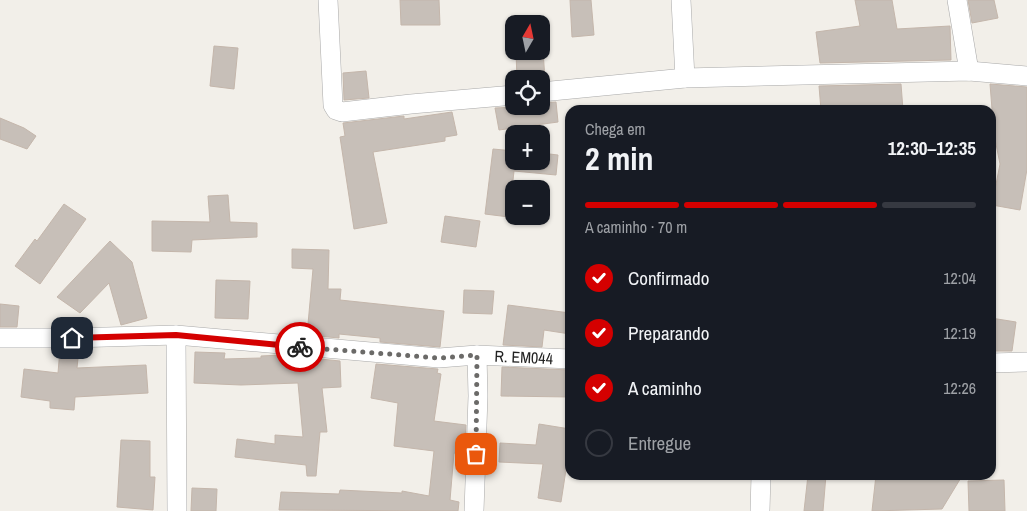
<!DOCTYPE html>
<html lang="pt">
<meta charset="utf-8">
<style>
:root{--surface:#171b24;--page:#242831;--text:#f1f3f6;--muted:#9ea1a6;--line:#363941;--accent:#d40000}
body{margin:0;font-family:"Archivo Narrow",sans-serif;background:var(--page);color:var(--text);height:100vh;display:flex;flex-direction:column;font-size:19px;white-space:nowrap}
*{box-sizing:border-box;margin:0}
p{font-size:16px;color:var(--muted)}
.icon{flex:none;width:28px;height:28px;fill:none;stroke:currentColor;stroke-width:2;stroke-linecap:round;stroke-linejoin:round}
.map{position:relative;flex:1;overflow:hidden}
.drawer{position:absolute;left:565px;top:105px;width:431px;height:375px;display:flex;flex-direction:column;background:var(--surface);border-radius:15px;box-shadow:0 1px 4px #0004}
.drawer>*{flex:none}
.needle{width:32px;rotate:9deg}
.fabs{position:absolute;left:505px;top:15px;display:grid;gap:10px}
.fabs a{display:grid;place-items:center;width:45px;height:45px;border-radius:10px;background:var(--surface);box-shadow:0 1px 4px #0004;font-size:25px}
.pin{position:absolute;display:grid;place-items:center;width:42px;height:42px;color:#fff;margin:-21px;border-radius:10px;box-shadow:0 2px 8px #0006}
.courier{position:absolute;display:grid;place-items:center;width:50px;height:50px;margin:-25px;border:4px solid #d40000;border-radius:50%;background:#fff;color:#222;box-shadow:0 1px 6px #0007}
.summary em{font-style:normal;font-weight:800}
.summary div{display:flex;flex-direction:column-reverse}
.summary{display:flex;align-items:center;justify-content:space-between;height:85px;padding:0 20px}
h1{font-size:32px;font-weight:800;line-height:38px}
.bar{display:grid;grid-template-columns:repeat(4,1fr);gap:8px 5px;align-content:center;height:60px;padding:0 20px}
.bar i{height:6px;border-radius:4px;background:var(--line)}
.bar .on{background:var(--accent)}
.bar p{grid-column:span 4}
ol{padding:0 20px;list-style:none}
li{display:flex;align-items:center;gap:15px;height:55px}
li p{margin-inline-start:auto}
li .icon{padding:5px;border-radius:50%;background:var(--accent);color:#fff;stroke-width:4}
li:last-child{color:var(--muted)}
li i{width:28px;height:28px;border:2px solid var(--line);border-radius:50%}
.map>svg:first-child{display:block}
.building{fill:#c7bfb8;stroke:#c4b6ab}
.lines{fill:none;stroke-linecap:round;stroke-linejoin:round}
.street-casing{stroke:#a9a9a9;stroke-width:20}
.street{stroke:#fff;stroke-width:19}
.done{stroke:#6b6a68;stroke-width:5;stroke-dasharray:0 9}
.route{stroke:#d40000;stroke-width:6}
.labels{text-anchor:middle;stroke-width:4.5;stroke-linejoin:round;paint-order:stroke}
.street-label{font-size:16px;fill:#222;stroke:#fff}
</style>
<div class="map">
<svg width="1027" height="511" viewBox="0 0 1027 511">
<rect width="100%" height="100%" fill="#f2efe9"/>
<g class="building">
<polygon points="400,0 439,0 440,25 401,25"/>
<polygon points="570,0 591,0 594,35 572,37"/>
<polygon points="855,0 892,0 897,29 950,26 951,60 820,63 816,32 860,26"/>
<polygon points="968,0 994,0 998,18 972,23"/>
<polygon points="214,46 238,48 234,89 210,86"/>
<polygon points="541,50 543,50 545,80 541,81 541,79 517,79 516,52"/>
<polygon points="366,71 369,98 344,100 343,73"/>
<polygon points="901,84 903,110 821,110 819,86"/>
<polygon points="990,84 1027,87 1027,169 1020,210 992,205 1000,164 994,134"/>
<polygon points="556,102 558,122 499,130 495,108 541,106 541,103"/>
<polygon points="452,112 457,135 445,137 445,141 373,152 387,223 354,229 340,137 345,136 343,123 404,116 404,119"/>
<polygon points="0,118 24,128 36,136 27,149 0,139"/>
<polygon points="493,149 514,151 514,161 541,161 541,153 558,155 556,175 514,171 509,217 485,214"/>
<polygon points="228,195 230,222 257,223 257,237 192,240 191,252 152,251 152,221 210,222 208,196"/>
<polygon points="64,204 86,219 40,284 15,266 35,239 37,241"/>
<polygon points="445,216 480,221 476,247 441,242"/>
<polygon points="110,241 132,262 147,318 121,325 109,283 80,313 57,297"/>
<polygon points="292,249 329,250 328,289 341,289 340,300 444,311 440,347 380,342 380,338 339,334 339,338 307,335 313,269 292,268"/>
<polygon points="216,280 250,281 248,319 215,318"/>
<polygon points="464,290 494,291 492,314 463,313"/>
<polygon points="0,304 19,306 17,327 0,327"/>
<polygon points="508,305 570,313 570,334 544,330 542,347 503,345"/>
<polygon points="991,318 1016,322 1012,351 991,351"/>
<polygon points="60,349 79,349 77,368 146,365 148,393 75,397 74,410 50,408 50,401 21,397 24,369 58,373"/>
<polygon points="195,352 225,353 224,359 261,358 261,356 281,355 340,361 341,387 322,388 327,432 320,432 316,476 307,476 306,465 235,457 237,439 275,444 275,435 303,437 298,383 241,385 194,383"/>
<polygon points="376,364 438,369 437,373 441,374 434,421 466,425 464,454 454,453 450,500 459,502 458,511 279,510 281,492 339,494 340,490 402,493 402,491 429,496 434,451 394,446 398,403 371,398"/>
<polygon points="502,367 570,370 570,397 501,396"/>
<polygon points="539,424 570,429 570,444 561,502 538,498 543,464 499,462 500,443 536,445"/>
<polygon points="121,440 150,441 150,477 155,477 153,510 117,507"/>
<polygon points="808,475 826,475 823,511 804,511"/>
<polygon points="876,475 907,476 962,476 942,509 872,511"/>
<polygon points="1004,480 1005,511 969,511 968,481"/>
<polygon points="192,488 217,489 216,511 191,511"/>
</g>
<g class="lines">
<g class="street-casing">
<g id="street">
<polyline points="328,0 333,105 336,110 342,112 411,104 514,95"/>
<polyline points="681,0 685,78"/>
<polyline points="957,0 969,71"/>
<polyline points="541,92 685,78 969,71 1027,76"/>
<polyline points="176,335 177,511"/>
<path id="s1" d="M0,338H72L176,335L439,358L477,355L570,359"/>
<polyline points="991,363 1027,362"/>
<polyline points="474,511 478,396 477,355"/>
<polyline points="760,511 761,475"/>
</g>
</g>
<use href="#street" class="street"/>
</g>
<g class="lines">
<polyline class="done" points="300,347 439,358 477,355 476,454"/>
<polyline class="route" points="72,338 176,335 300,347"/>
</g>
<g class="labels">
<g class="street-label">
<text dy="6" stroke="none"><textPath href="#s1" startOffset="525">R. EM044</textPath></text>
</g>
</g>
</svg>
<div class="fabs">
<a><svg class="needle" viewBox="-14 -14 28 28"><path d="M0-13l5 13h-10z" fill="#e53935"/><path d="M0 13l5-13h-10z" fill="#9ea1a6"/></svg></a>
<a><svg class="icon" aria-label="locate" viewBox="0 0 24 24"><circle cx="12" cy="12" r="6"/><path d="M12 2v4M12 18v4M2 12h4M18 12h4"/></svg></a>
<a>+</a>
<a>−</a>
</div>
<div class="pin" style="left:476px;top:454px;background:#ea580c"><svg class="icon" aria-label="bag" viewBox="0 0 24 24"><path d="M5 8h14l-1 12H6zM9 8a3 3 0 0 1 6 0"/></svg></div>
<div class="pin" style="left:72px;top:338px;background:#1f2937"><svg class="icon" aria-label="home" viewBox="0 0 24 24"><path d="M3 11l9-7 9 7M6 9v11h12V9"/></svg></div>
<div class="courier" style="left:300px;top:347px"><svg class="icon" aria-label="bike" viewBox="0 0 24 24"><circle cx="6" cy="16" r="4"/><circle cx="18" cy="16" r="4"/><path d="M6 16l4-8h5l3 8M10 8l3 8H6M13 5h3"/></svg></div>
<section class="drawer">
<div class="summary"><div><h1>2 min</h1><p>Chega em</p></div><em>12:30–12:35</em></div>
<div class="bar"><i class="on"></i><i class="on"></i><i class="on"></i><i></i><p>A caminho · 70 m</p></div>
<ol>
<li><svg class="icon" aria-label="check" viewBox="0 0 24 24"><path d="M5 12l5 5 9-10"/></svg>Confirmado<p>12:04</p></li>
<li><svg class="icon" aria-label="check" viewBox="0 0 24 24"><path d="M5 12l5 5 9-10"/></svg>Preparando<p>12:19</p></li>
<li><svg class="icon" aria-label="check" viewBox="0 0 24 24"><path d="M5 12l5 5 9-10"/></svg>A caminho<p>12:26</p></li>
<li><i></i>Entregue</li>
</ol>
</section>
</div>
